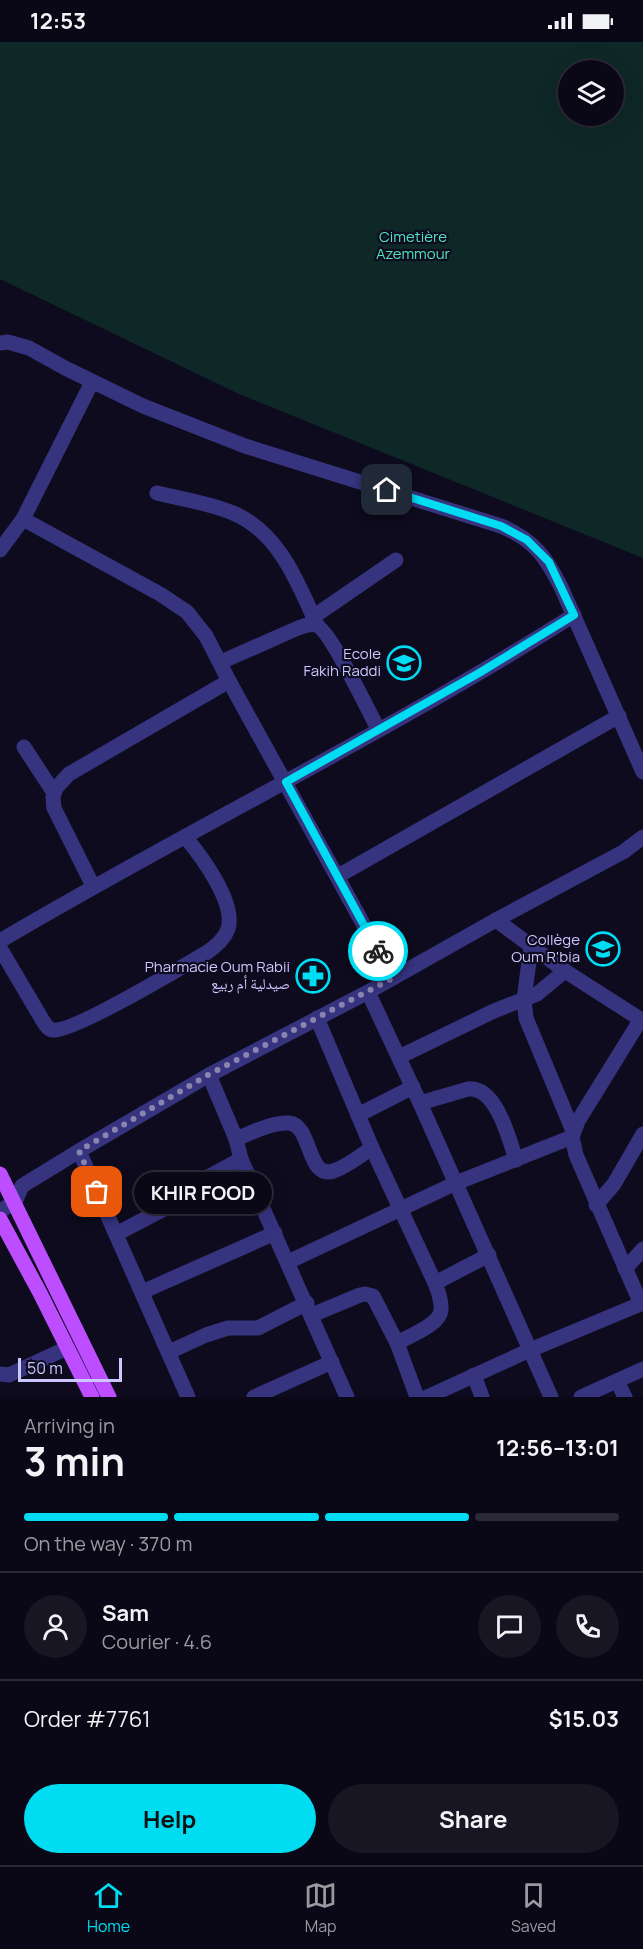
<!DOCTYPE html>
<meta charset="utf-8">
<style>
:root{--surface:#0a0816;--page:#181623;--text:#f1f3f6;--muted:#999aa1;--line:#2a2935;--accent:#00dcf2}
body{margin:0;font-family:Manrope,"Noto Naskh Arabic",sans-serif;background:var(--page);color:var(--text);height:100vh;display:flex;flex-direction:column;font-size:22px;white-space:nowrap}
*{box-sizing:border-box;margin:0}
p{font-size:20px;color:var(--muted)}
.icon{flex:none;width:33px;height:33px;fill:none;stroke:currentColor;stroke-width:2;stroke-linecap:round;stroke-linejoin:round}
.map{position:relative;height:1355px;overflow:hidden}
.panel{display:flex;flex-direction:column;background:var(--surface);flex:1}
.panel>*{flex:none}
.buttons{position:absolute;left:558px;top:18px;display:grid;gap:12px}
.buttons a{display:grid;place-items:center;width:66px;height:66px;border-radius:50%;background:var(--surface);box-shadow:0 6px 24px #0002,0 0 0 2px var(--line);font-size:30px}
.scale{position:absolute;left:18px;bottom:15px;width:104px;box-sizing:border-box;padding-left:6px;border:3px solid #cdc7ff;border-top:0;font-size:16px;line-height:21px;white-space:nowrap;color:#cdc7ff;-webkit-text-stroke:4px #0e0b1e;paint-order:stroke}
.pin{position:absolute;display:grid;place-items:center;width:51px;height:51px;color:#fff;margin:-26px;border-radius:12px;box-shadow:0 3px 9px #0006}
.courier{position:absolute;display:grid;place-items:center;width:60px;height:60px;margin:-30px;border:4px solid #00dcf2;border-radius:50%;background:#fff;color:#222;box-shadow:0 2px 8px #0007}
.bubble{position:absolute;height:42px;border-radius:21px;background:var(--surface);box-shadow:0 6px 24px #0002,0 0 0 2px var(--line);font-size:20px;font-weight:700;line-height:42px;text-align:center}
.overview em{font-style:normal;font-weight:700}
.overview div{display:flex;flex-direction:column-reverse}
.overview{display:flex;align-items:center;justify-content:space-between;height:102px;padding:0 24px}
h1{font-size:39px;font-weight:700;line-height:45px}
.bar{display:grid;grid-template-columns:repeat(4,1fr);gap:9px 6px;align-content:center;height:72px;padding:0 24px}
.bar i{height:8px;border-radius:4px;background:var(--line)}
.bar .current{background:var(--accent)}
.bar p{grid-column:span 4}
.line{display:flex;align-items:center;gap:15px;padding:0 24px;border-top:2px solid var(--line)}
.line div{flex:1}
.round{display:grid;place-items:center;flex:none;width:63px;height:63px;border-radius:32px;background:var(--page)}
.cta{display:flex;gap:12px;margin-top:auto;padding:12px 24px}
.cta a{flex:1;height:69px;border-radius:36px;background:var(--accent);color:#111;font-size:24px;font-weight:700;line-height:69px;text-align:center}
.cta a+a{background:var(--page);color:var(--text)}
.status{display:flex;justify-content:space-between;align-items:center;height:42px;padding:0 30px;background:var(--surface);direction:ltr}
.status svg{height:16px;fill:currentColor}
.menu{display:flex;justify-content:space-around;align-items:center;height:84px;border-top:2px solid var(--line);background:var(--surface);font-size:16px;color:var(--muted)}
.menu a{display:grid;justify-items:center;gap:3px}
.menu .current{color:var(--accent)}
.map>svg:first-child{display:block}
.green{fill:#0e2827;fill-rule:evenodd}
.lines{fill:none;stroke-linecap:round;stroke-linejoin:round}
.minor{stroke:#36337f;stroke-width:15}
.major{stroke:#bc4eff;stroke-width:15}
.done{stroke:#8a85b0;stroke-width:6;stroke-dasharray:0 10.8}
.route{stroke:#00dcf2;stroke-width:8}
.labels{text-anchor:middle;stroke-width:4.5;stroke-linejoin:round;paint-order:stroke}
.park-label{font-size:15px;fill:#4fe3bd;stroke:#0e0b1e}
.poi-label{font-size:15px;fill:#cdc7ff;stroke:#0e0b1e;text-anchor:end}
</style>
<div class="status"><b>12:53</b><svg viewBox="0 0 49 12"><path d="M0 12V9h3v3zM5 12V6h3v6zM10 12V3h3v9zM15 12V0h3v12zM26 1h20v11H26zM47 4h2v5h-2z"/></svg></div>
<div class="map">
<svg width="643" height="1355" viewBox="0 0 643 1355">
<rect width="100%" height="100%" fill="#0e0b1e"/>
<path class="green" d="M0,0H643V516L239,352L0,237ZM568,28H614V74H568Z"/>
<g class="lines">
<g class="minor">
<path d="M0,301L8,300L29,306L65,326L143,364L245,404L501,484C534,498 546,515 561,545L643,730"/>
<path d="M157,451C182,457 209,461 233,471C279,490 298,541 317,583"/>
<polyline points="23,477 160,552 187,570 206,594 229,639 393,936"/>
<polyline points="0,508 23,477 92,340"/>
<polyline points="313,575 396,518"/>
<path d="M221,620L298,586C304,584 310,581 316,583C330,588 369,670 378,687"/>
<polyline points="24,705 54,751"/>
<polyline points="338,834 619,674"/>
<polyline points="93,844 54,766 53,755 56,746 69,732 229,639"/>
<polyline points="496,878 565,929 643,979"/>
<path d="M0,899C189,787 388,691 574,573"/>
<polyline points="531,905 524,957 526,976 573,1089"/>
<path d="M0,906L43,979C46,983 48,988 53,988C72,991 184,924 206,911C215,905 224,898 228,887C236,861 202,815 186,796"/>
<polyline points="368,950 420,1061 551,1355"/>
<path d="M317,976L372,1106L435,1241C438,1249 442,1259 441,1268C440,1283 409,1294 397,1301"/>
<polyline points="641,977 578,1079 572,1095 576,1113 641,1262"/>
<polyline points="399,1015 494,969 537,952 565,929"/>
<polyline points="209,1033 236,1097 241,1117 347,1355"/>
<path d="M420,1061L468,1047C496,1044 509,1096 516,1118"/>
<polyline points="358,1073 413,1045"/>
<path d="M236,1097C251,1091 272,1080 289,1081C313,1083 306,1141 336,1128C349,1123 361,1113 372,1106"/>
<polyline points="79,1109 188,1355"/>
<polyline points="596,1163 614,1142 643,1092"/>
<polyline points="0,1169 15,1160 22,1144 79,1109 209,1033 368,950 496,878 623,810 643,795"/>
<polyline points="116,1192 162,1168 206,1136 241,1117"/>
<polyline points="288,1220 456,1141 572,1095"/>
<polyline points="625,1227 643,1207"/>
<polyline points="435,1241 489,1213"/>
<polyline points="142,1250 275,1191"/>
<polyline points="312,1273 360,1253 365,1252 373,1254 397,1301 417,1355"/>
<polyline points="169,1310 206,1293 228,1286 258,1286 307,1261"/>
<polyline points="0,1332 9,1333 67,1306"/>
<polyline points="474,1333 482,1355"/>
<polyline points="617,1339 625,1355"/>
<polyline points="254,1355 332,1320"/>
<polyline points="427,1355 530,1308 643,1261"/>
<polyline points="581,1355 643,1327"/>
</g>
<g class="major">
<polyline points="0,1132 109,1355"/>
<polyline points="0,1177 40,1251 92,1355"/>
</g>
</g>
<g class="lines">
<polyline class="done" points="97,1150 79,1109 208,1033 393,936 378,909"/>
<polyline class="route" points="378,909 286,740 479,631 574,573 549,520 527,498 501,484 387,448"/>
</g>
<defs>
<g id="school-ring" transform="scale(1.725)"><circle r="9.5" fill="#0e0b1e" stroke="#00dcf2" stroke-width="1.5"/><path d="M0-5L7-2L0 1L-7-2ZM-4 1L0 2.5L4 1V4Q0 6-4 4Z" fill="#00dcf2"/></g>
<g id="pharmacy-ring" transform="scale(1.725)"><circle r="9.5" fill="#0e0b1e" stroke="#00dcf2" stroke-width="1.5"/><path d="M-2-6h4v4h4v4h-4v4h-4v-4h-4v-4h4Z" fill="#00dcf2"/></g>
</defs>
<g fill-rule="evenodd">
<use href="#school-ring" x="404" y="621"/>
<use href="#school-ring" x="603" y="907"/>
<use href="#pharmacy-ring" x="313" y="934"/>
</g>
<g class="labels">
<g class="park-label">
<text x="413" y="200">Cimetière<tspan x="413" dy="17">Azemmour</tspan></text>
</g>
<g class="poi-label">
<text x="381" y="617">Ecole<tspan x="381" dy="17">Fakih Raddi</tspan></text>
<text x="580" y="903">Collège<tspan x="580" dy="17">Oum R'bia</tspan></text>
<text x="290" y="930">Pharmacie Oum Rabii<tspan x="290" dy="17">صيدلية أم ربيع</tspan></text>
</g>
</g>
</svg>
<div class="buttons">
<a><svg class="icon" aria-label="layers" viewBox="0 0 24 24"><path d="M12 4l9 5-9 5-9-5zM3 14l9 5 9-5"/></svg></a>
</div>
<div class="scale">50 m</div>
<div class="pin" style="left:97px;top:1150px;background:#ea580c"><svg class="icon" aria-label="bag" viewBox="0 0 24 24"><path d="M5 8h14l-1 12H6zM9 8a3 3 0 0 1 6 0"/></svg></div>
<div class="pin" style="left:387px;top:448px;background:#1f2937"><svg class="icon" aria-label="home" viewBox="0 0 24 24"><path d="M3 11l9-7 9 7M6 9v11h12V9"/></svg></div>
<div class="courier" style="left:378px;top:909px"><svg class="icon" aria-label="bike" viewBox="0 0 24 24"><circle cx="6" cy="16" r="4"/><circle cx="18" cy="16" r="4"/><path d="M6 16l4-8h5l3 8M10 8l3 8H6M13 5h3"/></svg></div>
<div class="bubble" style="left:134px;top:1130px;width:138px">KHIR FOOD</div>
</div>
<section class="panel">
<div class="overview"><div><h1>3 min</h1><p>Arriving in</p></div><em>12:56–13:01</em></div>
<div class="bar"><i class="current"></i><i class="current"></i><i class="current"></i><i></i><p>On the way · 370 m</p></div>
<div class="line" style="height:108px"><a class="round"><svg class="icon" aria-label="person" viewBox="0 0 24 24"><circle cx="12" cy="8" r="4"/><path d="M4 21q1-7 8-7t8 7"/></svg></a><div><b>Sam</b><p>Courier · 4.6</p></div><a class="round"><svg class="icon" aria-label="chat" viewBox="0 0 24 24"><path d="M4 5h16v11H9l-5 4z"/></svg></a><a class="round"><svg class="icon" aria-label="phone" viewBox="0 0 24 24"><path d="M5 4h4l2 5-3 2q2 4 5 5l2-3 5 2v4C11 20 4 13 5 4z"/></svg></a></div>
<div class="line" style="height:78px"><div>Order #7761</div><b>$15.03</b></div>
<div class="cta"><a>Help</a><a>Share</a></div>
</section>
<nav class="menu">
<a class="current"><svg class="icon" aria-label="home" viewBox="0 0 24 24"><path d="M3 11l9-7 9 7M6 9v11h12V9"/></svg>Home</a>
<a><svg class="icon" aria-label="map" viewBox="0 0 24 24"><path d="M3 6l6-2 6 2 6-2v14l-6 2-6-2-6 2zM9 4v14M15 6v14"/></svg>Map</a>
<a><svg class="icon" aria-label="saved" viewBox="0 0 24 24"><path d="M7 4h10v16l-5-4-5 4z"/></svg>Saved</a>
</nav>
